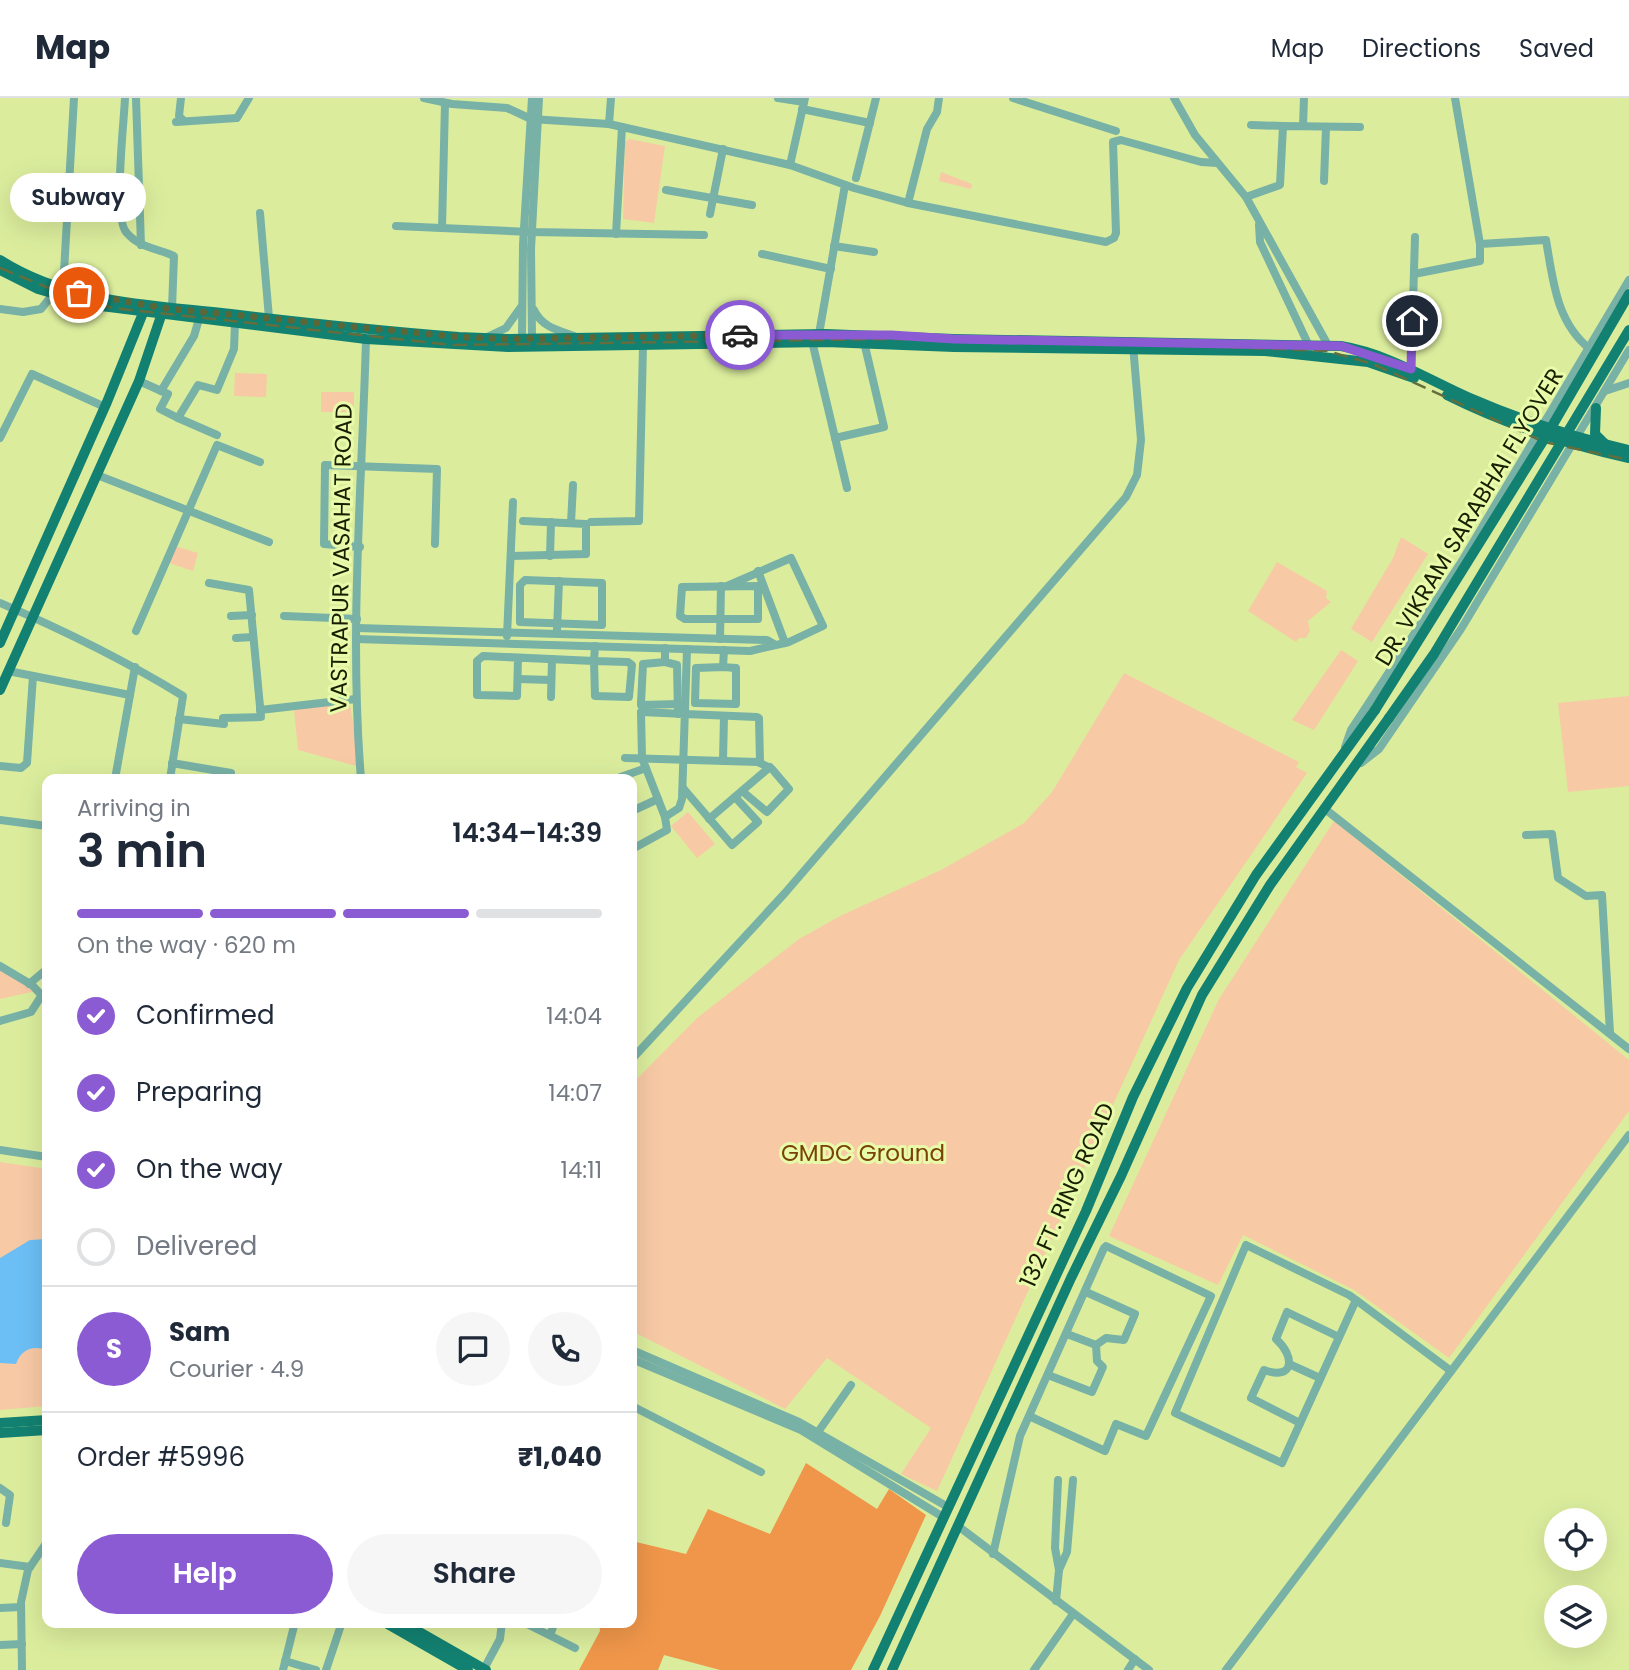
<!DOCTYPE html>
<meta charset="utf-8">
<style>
:root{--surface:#fff;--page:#f6f6f7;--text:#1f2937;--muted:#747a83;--line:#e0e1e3;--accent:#8b5bd4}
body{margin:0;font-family:Poppins,sans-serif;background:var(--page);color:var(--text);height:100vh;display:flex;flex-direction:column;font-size:26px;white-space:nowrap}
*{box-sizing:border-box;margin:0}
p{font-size:23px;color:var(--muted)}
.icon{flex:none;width:38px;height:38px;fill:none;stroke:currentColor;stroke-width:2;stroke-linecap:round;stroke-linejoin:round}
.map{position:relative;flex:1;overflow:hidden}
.side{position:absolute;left:42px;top:676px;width:595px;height:854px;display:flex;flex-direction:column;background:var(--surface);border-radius:14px;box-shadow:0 7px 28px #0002}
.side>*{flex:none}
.buttons{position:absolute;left:1544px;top:1410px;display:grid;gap:14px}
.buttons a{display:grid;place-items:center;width:63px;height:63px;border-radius:50%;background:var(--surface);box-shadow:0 7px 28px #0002;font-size:35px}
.pin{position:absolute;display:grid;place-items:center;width:60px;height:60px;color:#fff;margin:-30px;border:4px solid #fff;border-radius:50%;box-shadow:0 2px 7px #0007}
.courier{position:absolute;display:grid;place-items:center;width:70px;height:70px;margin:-35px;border:5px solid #8b5bd4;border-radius:50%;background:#fff;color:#222;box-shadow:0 2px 9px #0007}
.bubble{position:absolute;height:49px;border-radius:24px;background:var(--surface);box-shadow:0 7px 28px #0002;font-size:23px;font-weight:600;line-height:49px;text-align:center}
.headline em{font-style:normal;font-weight:600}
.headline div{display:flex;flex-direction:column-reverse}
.headline{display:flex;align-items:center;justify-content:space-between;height:119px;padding:0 35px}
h1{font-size:46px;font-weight:600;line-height:52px}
.bar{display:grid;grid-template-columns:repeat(4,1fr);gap:10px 7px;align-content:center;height:84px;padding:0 35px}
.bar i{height:9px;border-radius:5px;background:var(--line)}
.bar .current{background:var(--accent)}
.bar p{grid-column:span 4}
.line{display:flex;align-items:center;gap:18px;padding:0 35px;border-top:2px solid var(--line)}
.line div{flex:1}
.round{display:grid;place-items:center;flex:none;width:74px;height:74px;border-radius:37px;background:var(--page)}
ol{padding:0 35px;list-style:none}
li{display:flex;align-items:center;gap:21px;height:77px}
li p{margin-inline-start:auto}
li .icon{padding:7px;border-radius:50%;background:var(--accent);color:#fff;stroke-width:4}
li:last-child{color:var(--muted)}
li i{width:38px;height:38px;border:4px solid var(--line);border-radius:50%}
.primary-button{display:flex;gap:14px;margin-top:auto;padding:14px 35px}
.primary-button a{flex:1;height:80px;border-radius:42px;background:var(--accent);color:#fff;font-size:28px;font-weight:600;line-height:80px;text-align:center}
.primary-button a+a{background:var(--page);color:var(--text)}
header{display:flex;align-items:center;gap:42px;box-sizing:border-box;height:98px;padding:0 35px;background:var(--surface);border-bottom:2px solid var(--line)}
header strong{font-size:33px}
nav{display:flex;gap:38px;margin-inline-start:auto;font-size:24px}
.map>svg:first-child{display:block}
.green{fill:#f8c9a5}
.forest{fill:#ef964a}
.water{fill:#6cbff5}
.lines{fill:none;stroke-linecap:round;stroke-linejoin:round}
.minor{stroke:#78b1a5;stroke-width:8}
.major{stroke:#138171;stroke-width:10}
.rail{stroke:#646e3d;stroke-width:2.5;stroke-dasharray:14 7;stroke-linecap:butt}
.major-bridge{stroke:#138171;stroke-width:10}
.done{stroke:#5d6637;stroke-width:7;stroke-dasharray:0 12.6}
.route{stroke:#8b5bd4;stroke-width:9}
.labels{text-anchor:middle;stroke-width:6;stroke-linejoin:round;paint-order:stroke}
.street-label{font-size:23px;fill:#191e00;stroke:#e8fbaa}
.park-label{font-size:23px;fill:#7b4205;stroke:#e8fbaa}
</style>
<header>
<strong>Map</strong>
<nav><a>Map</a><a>Directions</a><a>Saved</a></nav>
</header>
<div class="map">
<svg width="1629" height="1572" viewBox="0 0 1629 1572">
<rect width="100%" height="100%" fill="#dbed9d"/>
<g class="green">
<polygon points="629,41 665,48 654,125 623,121 625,44"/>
<polygon points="941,74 972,86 971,91 939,83"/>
<polygon points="235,275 267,276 266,299 234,298"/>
<rect x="321" y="294" width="33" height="20"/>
<polygon points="1401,439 1428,456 1372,544 1351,531 1393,460"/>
<polygon points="174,448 198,455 193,473 169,465"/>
<polygon points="1277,464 1327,493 1326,500 1331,504 1308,523 1310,533 1306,540 1299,540 1296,544 1248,513"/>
<polygon points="1341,552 1358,563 1314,632 1292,622"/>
<polygon points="1124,575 1299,664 1296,669 1307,675 1179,862 937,1393 901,1376 931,1330 827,1260 785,1311 632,1233 632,986 697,920 799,841 840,818 941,772 1024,725 1052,694"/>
<polygon points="1629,598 1629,688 1568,694 1558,605"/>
<polygon points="349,600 360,669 298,652 294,612"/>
<polygon points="688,714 715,746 697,760 671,728"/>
<polygon points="1334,723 1629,962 1629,1013 1449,1260 1354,1192 1243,1137 1218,1187 1109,1138 1219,901"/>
<polygon points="0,870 36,893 0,901"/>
<polygon points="0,1064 47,1071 47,1308 0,1312"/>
</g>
<polygon class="forest" points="806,1365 877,1411 889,1391 926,1417 880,1518 851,1572 720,1572 664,1557 658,1572 579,1572 600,1533 599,1524 632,1524 632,1443 686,1456 708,1411 770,1436"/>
<path class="water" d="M47,1141V1252C33,1247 21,1251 16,1266L0,1265V1160L30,1142Z"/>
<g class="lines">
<g class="minor">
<path d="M125,0C124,25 113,118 126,134C139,150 157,150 174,158L172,210"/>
<polyline points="136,0 141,147"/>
<polyline points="181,0 179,18 184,23"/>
<polyline points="424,0 452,6 507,10 531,21 609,26 790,67 854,90 908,105 1106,144 1114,140 1116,135 1113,44 1121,42 1201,64 1217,65"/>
<polyline points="778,0 804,4"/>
<polyline points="1013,0 1116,33"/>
<polyline points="1174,0 1195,37 1246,99 1329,249"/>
<polyline points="1455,0 1480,146"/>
<polyline points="802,11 870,25"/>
<polyline points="176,24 237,20 249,0"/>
<polyline points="609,26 611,0"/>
<polyline points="1251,27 1283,28"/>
<polyline points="1303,28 1304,0"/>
<polyline points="790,67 805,0"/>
<polyline points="856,80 876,0"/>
<polyline points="1324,83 1326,29"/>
<polyline points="666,92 752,107"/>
<polyline points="1246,99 1280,87 1283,28 1360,29"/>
<polyline points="908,105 927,31 937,14 939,0"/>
<polyline points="260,115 269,220"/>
<polyline points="710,116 723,51"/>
<polyline points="1259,127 1260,144 1310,250"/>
<polyline points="396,128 531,134 704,137"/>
<polyline points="442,130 445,5"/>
<polyline points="616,136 622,29"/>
<polyline points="834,148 874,154"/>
<polyline points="762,156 831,171"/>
<path d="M1414,176L1480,163V146L1546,142C1553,182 1556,224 1590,251"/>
<polyline points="63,191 74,0"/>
<polyline points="0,211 23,214 41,211 53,196"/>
<path d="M534,212C542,229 557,232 574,238"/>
<polyline points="819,236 845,87"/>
<polyline points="487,239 506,230 521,209"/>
<polyline points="811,239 847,390"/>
<polyline points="522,240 523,147 532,0"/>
<polyline points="532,240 531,151 539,0"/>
<polyline points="1411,271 1415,139"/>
<polyline points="139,283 168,296 160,311 178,320 198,287 217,292 234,251 235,225"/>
<polyline points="161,293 194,238 199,221"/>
<polyline points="1605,293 1629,285"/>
<polyline points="178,320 217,337"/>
<polyline points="0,340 32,276 105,309"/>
<polyline points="835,340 884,329 864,244"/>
<polyline points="97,377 269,444"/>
<polyline points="591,424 639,423 643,247"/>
<polyline points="571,425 573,387"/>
<polyline points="360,449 324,446 325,367 437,371 435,446"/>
<polyline points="511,458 586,456 586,426 523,423"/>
<polyline points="550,458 551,424"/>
<polyline points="758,473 785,545"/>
<polygon points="525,482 602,485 602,527 520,524 520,487"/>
<polygon points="758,488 758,521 685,521 680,518 682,489"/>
<path d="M0,505C63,532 124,562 183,598L170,681"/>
<polyline points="231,518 252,517"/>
<polyline points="284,518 357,521"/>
<polyline points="357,530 767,542 774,546"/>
<polyline points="557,532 559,483"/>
<polyline points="136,533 217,347 260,364"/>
<polyline points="507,538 513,404"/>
<polyline points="236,540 253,539"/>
<polyline points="356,541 750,553 789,544 823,528 791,460 727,488"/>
<polyline points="720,541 721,488"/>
<polyline points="665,550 665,564 677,567 678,616"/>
<polyline points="687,551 682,701 679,710 665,719 642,660 641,614 685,616 757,619 759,620 760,665"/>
<polyline points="518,560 517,598 477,597 477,563 483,558 594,563 595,598 629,599 632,567 628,564 594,563 595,548"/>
<polyline points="723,569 696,570 695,605 736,606 736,570 723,569 724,552"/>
<polyline points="8,573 130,597"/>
<polyline points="518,581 551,582"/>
<polyline points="551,599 552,561"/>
<polyline points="641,605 643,566 665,564"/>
<polyline points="641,607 678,606"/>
<polyline points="260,612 356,601"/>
<polyline points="179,621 224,626 223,620 261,619 249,492 209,485"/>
<polyline points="1345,649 1351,632 1462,463 1629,182"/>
<polyline points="625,660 758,664 772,671 789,691 767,714 742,693"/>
<polyline points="723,663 724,618"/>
<polyline points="172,665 231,675 230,681"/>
<polyline points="1361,665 1379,651 1461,531 1629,252"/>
<polyline points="0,668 21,670 27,665 33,578"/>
<polyline points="115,681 135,569"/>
<path d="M361,681C349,535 362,387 366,241"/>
<polyline points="615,681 646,670"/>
<polyline points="683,690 732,747 758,724 735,699"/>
<polyline points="1325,711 1629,951"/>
<polyline points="632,713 658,701"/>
<polyline points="709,721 770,669"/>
<polyline points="0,722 47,728"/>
<polyline points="1526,737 1552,736 1558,780 1586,798 1602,797 1610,935"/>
<polyline points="632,747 636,749 667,732 665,719"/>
<polyline points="0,868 32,887 47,903"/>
<polyline points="29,886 47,871"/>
<polyline points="0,923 31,914 42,897"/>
<polyline points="632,961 785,795 1126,399 1137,377 1141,342 1133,247"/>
<polyline points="0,1052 47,1059"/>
<polyline points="1356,1202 1282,1365 1175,1315 1246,1147 1349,1197 1356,1202 1451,1273"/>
<polyline points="1067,1236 1096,1247"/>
<polyline points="632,1252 799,1324 948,1409"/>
<polyline points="632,1261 801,1332 943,1419"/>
<polyline points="1289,1266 1320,1280"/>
<polyline points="1048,1277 1092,1294 1103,1269 1097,1263 1096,1247 1106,1240 1124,1242 1135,1216 1086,1194"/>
<polyline points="632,1308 761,1374"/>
<path d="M1300,1325L1251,1300L1264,1272C1295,1283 1295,1258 1276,1241L1287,1214L1339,1239"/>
<polyline points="818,1334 851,1287"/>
<polyline points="1058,1382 1055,1450 1059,1472"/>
<polyline points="0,1390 10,1397 6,1425"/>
<polyline points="958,1428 1149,1572"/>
<polyline points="993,1456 1020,1338 1104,1150 1106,1148 1211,1198 1146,1338 1116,1326 1105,1353 1029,1318"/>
<polyline points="0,1465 30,1469"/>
<polyline points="1056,1503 1059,1472 1067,1454 1073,1382"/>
<polyline points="0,1510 21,1509"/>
<polyline points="523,1524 575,1550"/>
<polyline points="550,1537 555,1524"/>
<polyline points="0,1547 22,1546"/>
<polyline points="285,1563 316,1572"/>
<polyline points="484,1571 500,1541 502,1524"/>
<polyline points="22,1572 21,1504 28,1472 47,1444"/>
<polyline points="283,1572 295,1524"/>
<polyline points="326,1572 342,1524"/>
<polyline points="1034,1572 1073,1516"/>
<polyline points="1128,1572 1135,1561"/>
<polyline points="1226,1572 1629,1037"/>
</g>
<g class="major">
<path d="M0,162C69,206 153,207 231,216C307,225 383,233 459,239L508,241L826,236L954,241L1341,248C1388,256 1427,281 1470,300C1521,322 1575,340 1629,352"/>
<polyline points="0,172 38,191 93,207 366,241 508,249 826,244 954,249 1265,253 1368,264 1414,280"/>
<path d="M1447,297C1505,326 1566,346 1629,360"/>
<polyline points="1596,310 1595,336 1606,347"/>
<polyline points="0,545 107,304 145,210"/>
<polyline points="0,592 139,283 163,212"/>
<polyline points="0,1325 47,1322"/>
<polyline points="0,1335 47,1332"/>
<polyline points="384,1524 468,1572"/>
<polyline points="402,1524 486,1572"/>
<polyline points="873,1572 1086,1113 1133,999 1187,890 1256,777 1375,612"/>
<polyline points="892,1572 1071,1180 1121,1078 1202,897 1270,787 1389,620"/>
</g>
<polyline class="rail" points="0,170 73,200 113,210 452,247 892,241 1099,244 1327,253 1373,266 1544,344 1629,362"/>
<g class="major-bridge">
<polyline points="1375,612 1548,335 1629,196"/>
<polyline points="1389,620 1434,556 1629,232"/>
</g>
</g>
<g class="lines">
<polyline class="done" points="79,195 164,210 459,239 508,241 740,237"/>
<polyline class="route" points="740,237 891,237 954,241 1341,248 1411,271 1412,223"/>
</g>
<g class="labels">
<g class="street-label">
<text transform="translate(1469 419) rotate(-59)" y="8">DR. VIKRAM SARABHAI FLYOVER</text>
<text transform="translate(341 460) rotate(-89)" y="8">VASTRAPUR VASAHAT ROAD</text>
<text transform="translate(1067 1097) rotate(-66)" y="8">132 FT. RING ROAD</text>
</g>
<g class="park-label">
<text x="863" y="1063">GMDC Ground</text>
</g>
</g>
</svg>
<div class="buttons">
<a><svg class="icon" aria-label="locate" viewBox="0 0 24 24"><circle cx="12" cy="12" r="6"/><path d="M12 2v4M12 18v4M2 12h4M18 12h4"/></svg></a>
<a><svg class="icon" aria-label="layers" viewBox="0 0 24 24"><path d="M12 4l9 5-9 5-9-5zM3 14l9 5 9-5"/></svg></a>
</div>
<div class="pin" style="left:79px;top:195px;background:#ea580c"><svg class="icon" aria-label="bag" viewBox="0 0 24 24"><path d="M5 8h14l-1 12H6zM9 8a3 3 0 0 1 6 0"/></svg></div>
<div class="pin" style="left:1412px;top:223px;background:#1f2937"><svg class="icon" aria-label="home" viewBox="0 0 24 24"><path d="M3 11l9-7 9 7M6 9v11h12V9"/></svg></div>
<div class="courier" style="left:740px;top:237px"><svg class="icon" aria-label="car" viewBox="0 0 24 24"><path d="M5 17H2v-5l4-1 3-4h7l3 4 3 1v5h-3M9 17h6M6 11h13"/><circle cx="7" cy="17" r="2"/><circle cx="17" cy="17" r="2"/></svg></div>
<div class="bubble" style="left:10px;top:75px;width:136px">Subway</div>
<section class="side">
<div class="headline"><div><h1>3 min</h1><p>Arriving in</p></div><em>14:34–14:39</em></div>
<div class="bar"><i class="current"></i><i class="current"></i><i class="current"></i><i></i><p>On the way · 620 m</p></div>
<ol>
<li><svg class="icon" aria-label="check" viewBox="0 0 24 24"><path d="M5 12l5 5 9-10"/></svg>Confirmed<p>14:04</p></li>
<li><svg class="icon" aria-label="check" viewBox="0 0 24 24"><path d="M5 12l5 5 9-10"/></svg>Preparing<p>14:07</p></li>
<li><svg class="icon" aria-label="check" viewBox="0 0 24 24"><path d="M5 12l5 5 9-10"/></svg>On the way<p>14:11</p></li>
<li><i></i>Delivered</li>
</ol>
<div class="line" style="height:126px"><b class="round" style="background:var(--accent);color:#fff">S</b><div><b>Sam</b><p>Courier · 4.9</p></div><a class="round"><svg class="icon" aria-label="chat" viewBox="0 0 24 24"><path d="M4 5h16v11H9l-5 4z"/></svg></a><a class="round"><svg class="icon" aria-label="phone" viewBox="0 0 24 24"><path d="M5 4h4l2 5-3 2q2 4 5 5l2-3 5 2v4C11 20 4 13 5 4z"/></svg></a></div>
<div class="line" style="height:91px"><div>Order #5996</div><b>₹1,040</b></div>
<div class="primary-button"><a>Help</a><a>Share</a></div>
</section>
</div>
